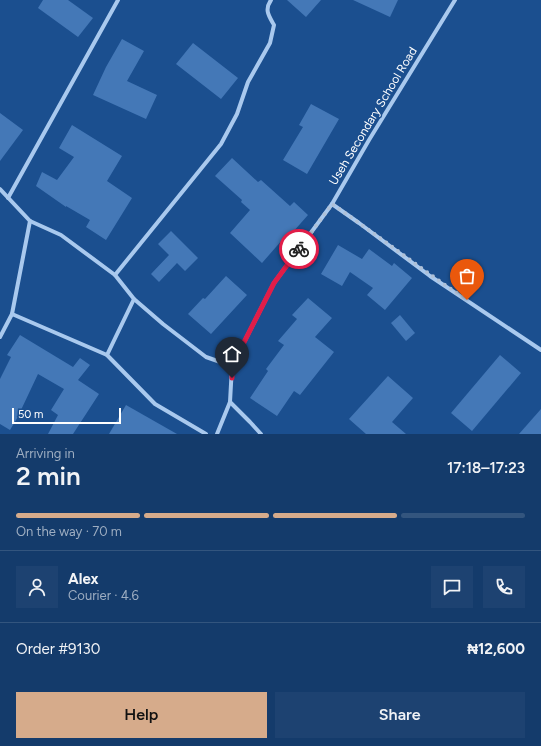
<!DOCTYPE html>
<meta charset="utf-8">
<style>
:root{--surface:#143b6b;--page:#1d4271;--text:#f1f3f6;--muted:#9dadc1;--line:#33557e;--accent:#d6ab8b}
body{margin:0;font-family:Figtree,sans-serif;background:var(--page);color:var(--text);height:100vh;display:flex;flex-direction:column;font-size:15px;white-space:nowrap}
*{box-sizing:border-box;margin:0}
p{font-size:13px;color:var(--muted)}
.icon{flex:none;width:22px;height:22px;fill:none;stroke:currentColor;stroke-width:2;stroke-linecap:round;stroke-linejoin:round}
.map{position:relative;height:434px;overflow:hidden}
.sheet{display:flex;flex-direction:column;background:var(--surface);flex:1}
.sheet>*{flex:none}
.scale{position:absolute;left:12px;bottom:10px;width:109px;box-sizing:border-box;padding-left:4px;border:2px solid #fff;border-top:0;font-size:11px;line-height:14px;white-space:nowrap;color:#fff;-webkit-text-stroke:3px #1b4f8f;paint-order:stroke}
.pin{position:absolute;display:grid;place-items:center;width:34px;height:34px;color:#fff;margin:-41px -17px;border-radius:50% 50% 50% 0;rotate:-45deg;box-shadow:0 0 4px #0007}
.pin .icon{rotate:45deg}
.courier{position:absolute;display:grid;place-items:center;width:40px;height:40px;margin:-20px;border:3px solid #e11d48;border-radius:50%;background:#fff;color:#222;box-shadow:0 1px 5px #0007}
.summary em{font-style:normal;font-weight:600}
.summary div{display:flex;flex-direction:column-reverse}
.summary{display:flex;align-items:center;justify-content:space-between;height:68px;padding:0 16px}
h1{font-size:26px;font-weight:600;line-height:30px}
.bar{display:grid;grid-template-columns:repeat(4,1fr);gap:6px 4px;align-content:center;height:48px;padding:0 16px}
.bar i{height:5px;border-radius:3px;background:var(--line)}
.bar .active{background:var(--accent)}
.bar p{grid-column:span 4}
.line{display:flex;align-items:center;gap:10px;padding:0 16px;border-top:1px solid var(--line)}
.line div{flex:1}
.round{display:grid;place-items:center;flex:none;width:42px;height:42px;border-radius:0px;background:var(--page)}
.button{display:flex;gap:8px;margin-top:auto;padding:8px 16px}
.button a{flex:1;height:46px;border-radius:0px;background:var(--accent);color:#111;font-size:16px;font-weight:600;line-height:46px;text-align:center}
.button a+a{background:var(--page);color:var(--text)}
.map>svg:first-child{display:block}
.building{fill:#4478b7}
.lines{fill:none;stroke-linecap:round;stroke-linejoin:round}
.street{stroke:#a9c9ee;stroke-width:4}
.done{stroke:#afc1d8;stroke-width:4;stroke-dasharray:0 7.2}
.route{stroke:#e11d48;stroke-width:5}
.labels{text-anchor:middle;stroke-width:3;stroke-linejoin:round;paint-order:stroke}
.street-label{font-size:12px;fill:#fff;stroke:#1b4f8f}
</style>
<div class="map">
<svg width="541" height="434" viewBox="0 0 541 434">
<rect width="100%" height="100%" fill="#1b4f8f"/>
<g class="building">
<polygon points="43,0 68,0 93,18 78,37 38,8"/>
<polygon points="287,0 321,0 306,17"/>
<polygon points="353,0 398,0 390,17"/>
<polygon points="122,39 144,51 127,81 157,95 146,119 93,95 106,67"/>
<polygon points="193,43 238,78 221,99 176,64"/>
<polygon points="311,104 339,119 307,174 283,160 303,127 299,125"/>
<polygon points="0,113 23,130 0,161"/>
<polygon points="72,125 122,156 107,181 132,198 106,240 86,227 90,220 66,206 66,207 36,186 42,172 57,180 74,157 59,148"/>
<polygon points="232,158 258,182 261,180 290,206 294,202 308,215 285,241 283,239 262,263 230,233 250,210 241,202 242,200 215,176"/>
<polygon points="171,231 198,258 185,271 177,263 159,282 151,274 169,255 158,244"/>
<polygon points="338,245 362,259 369,249 392,266 394,263 412,278 385,310 367,295 373,288 350,272 342,286 321,274"/>
<polygon points="226,276 247,295 211,334 188,314 203,298 205,299"/>
<polygon points="308,298 332,318 315,337 334,352 300,395 294,391 277,416 250,398 268,371 266,369 284,345 278,341 297,319 292,315"/>
<polygon points="400,315 415,333 406,341 391,323"/>
<polygon points="20,335 73,367 80,358 90,365 78,380 99,394 73,434 48,434 58,415 51,410 64,389 38,374 21,410 22,410 10,430 0,424 0,379 11,357 7,355"/>
<polygon points="500,355 521,373 472,431 451,413"/>
<polygon points="388,376 413,398 392,422 406,434 366,434 349,419"/>
<polygon points="126,405 177,434 109,434"/>
<polygon points="541,409 541,434 519,434"/>
</g>
<g class="lines">
<g class="street">
<polyline points="0,189 30,221 61,235 115,275 134,299 163,324 206,357 232,366"/>
<polyline points="8,198 118,0"/>
<polyline points="332,204 359,223 430,276 541,350"/>
<path d="M115,275L221,144L237,114L248,82L270,43L274,25C269,16 264,10 271,0"/>
<polyline points="12,314 107,355 155,404 206,434"/>
<polyline points="0,337 12,314 30,221"/>
<polyline points="107,355 134,299"/>
<polyline points="230,402 250,422 261,434"/>
<polyline points="217,434 230,402 232,366 274,283 332,204 369,140 455,0"/>
</g>
</g>
<g class="lines">
<path class="done" d="M299,249L332,204C377,235 421,269 467,300"/>
<polyline class="route" points="232,378 232,366 274,283 299,249"/>
</g>
<g class="labels">
<g class="street-label">
<text transform="translate(373 116) rotate(-59)" y="4">Useh Secondary School Road</text>
</g>
</g>
</svg>
<div class="scale">50 m</div>
<div class="pin" style="left:467px;top:300px;background:#ea580c"><svg class="icon" aria-label="bag" viewBox="0 0 24 24"><path d="M5 8h14l-1 12H6zM9 8a3 3 0 0 1 6 0"/></svg></div>
<div class="pin" style="left:232px;top:378px;background:#1f2937"><svg class="icon" aria-label="home" viewBox="0 0 24 24"><path d="M3 11l9-7 9 7M6 9v11h12V9"/></svg></div>
<div class="courier" style="left:299px;top:249px"><svg class="icon" aria-label="bike" viewBox="0 0 24 24"><circle cx="6" cy="16" r="4"/><circle cx="18" cy="16" r="4"/><path d="M6 16l4-8h5l3 8M10 8l3 8H6M13 5h3"/></svg></div>
</div>
<section class="sheet">
<div class="summary"><div><h1>2 min</h1><p>Arriving in</p></div><em>17:18–17:23</em></div>
<div class="bar"><i class="active"></i><i class="active"></i><i class="active"></i><i></i><p>On the way · 70 m</p></div>
<div class="line" style="height:72px"><a class="round"><svg class="icon" aria-label="person" viewBox="0 0 24 24"><circle cx="12" cy="8" r="4"/><path d="M4 21q1-7 8-7t8 7"/></svg></a><div><b>Alex</b><p>Courier · 4.6</p></div><a class="round"><svg class="icon" aria-label="chat" viewBox="0 0 24 24"><path d="M4 5h16v11H9l-5 4z"/></svg></a><a class="round"><svg class="icon" aria-label="phone" viewBox="0 0 24 24"><path d="M5 4h4l2 5-3 2q2 4 5 5l2-3 5 2v4C11 20 4 13 5 4z"/></svg></a></div>
<div class="line" style="height:52px"><div>Order #9130</div><b>₦12,600</b></div>
<div class="button"><a>Help</a><a>Share</a></div>
</section>
